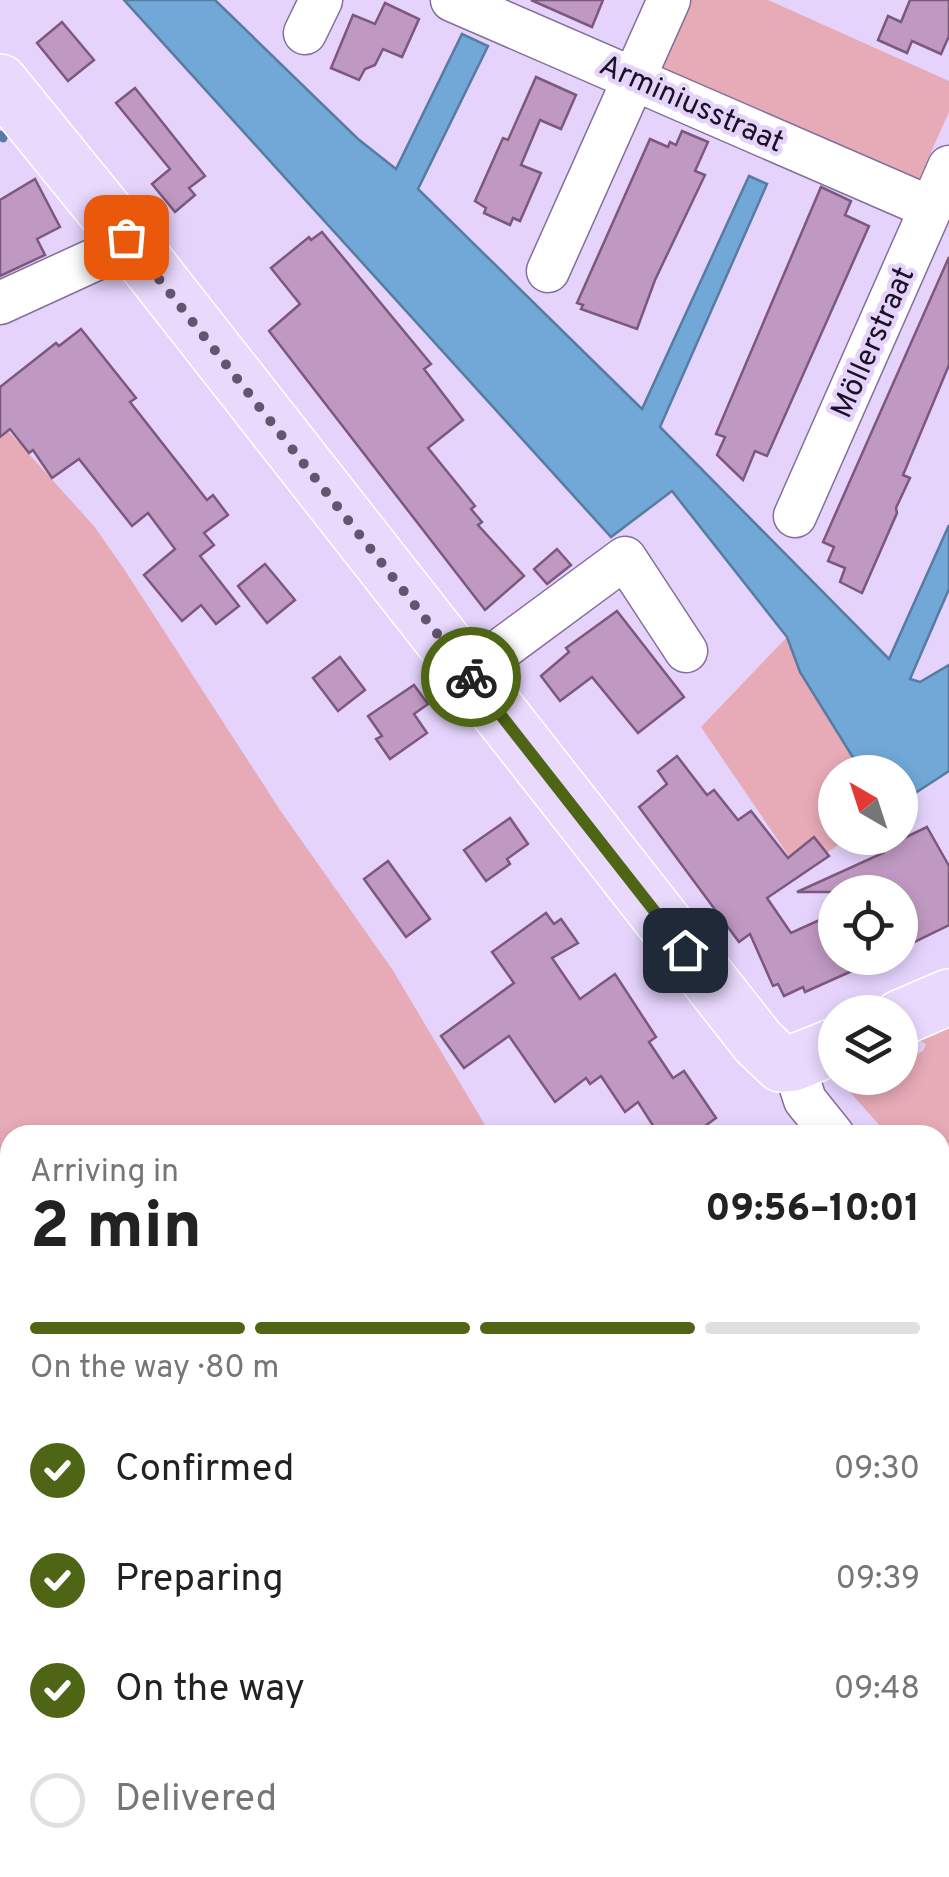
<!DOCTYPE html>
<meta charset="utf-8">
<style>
:root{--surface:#fff;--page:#f2f2f2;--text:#222;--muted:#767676;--line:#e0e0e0;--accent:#4d6514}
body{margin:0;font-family:Overpass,sans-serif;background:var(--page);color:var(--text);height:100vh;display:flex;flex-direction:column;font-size:38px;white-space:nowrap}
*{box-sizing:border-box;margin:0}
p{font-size:32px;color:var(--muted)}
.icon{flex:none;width:55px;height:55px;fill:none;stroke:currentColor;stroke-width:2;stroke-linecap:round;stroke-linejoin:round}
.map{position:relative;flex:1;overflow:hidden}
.side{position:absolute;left:0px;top:1125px;width:950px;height:752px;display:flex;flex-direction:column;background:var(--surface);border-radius:30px 30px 0 0;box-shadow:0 5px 15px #0003}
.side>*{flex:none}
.needle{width:65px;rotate:321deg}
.tools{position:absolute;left:818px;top:755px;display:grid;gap:20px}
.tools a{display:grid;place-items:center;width:100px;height:100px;border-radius:50%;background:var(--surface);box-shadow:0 5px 15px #0003;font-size:50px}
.pin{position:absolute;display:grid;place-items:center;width:85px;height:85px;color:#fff;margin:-42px;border-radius:20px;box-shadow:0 5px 15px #0006}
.courier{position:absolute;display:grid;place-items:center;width:100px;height:100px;margin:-50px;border:8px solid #4d6514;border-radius:50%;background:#fff;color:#222;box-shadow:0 2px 12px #0007}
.overview em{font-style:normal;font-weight:800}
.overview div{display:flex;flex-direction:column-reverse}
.overview{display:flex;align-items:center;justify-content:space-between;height:170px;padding:0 30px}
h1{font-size:65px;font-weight:800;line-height:75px}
.bar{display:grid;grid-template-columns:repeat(4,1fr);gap:15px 10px;align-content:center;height:120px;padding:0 30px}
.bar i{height:12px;border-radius:8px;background:var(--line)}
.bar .active{background:var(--accent)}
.bar p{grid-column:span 4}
ol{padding:0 30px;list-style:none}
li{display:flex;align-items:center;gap:30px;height:110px}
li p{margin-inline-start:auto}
li .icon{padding:10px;border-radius:50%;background:var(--accent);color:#fff;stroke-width:4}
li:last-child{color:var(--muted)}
li i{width:55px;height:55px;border:5px solid var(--line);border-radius:50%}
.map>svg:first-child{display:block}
.green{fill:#e7abb7}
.water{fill:#71a8d7;stroke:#577ba1;stroke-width:2.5}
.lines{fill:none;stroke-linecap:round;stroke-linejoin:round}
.stream{stroke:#577ba1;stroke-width:9}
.building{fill:#c099c2;stroke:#7c587d;stroke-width:2.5}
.minor-casing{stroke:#846f9c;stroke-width:45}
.major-casing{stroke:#fff;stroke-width:58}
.minor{stroke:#fff;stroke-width:42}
.major{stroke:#e9d9fd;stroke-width:55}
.done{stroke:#61566f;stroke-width:10;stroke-dasharray:0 18}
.route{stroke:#4d6514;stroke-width:12}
.labels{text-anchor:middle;stroke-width:9;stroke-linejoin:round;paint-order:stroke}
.street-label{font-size:30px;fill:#1a1223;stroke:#e5d3fc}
</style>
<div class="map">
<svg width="949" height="1877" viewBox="0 0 949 1877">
<rect width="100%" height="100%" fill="#e5d3fc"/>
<g class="green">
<polygon points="686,0 768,0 949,81 949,112 918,181 655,71"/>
<polygon points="0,422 94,526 124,569 280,810 392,969 491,1135 10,1135 10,1868 940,1868 940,1748 949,1762 949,1877 0,1877"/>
<polygon points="787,637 800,672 862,772 835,772 835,838 849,838 799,871 701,727"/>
<polygon points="949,1009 949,1206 940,1196 940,1135 888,1135 850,1092 848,1084 860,1078 900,1078 900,1061 923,1051 926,1044 919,1040 900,1048 900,1032"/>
</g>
<polygon class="water" points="124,0 215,0 358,139 396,169 462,34 488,46 418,189 642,409 749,176 767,184 660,427 889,659 949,525 949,589 910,679 920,682 949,665 949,771 900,803 900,772 862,772 800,672 787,637 672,491 611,537"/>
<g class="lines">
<polyline class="stream" points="0,135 3,138"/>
</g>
<g class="building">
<polygon points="531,0 603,0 592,27"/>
<polygon points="910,0 949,0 949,36 941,54 912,41 907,53 878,40 888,16 901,22"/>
<polygon points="385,3 419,19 402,57 383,49 375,65 365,69 359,80 331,68 353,15 375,24"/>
<polygon points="62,22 94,60 68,81 37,43"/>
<polygon points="536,77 576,95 561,129 540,120 521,165 541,173 520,221 513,218 510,225 484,213 486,208 475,201 503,138 508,140"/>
<polygon points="135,88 205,176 189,188 195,195 175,212 152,184 170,169 116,103"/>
<polygon points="682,131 708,142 695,171 705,175 655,280 637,329 581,309 583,305 577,303 650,139 668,147 670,142 676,145"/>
<polygon points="35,179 60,227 37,239 45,255 0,276 0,200"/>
<polygon points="821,187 851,201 845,215 869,226 767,456 755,451 743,480 717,455 725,437 716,434"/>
<polygon points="322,232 431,364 424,369 463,420 428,448 475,506 471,509 482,522 478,525 524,576 485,610 269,331 300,304 271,268 309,237 311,240"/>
<polygon points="949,257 949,365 903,475 910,478 896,508 897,513 862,593 840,582 845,568 828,561 834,547 823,542"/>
<polygon points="81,329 136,398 130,402 207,500 213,495 228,515 204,533 214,545 200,556 239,606 216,624 201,605 182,621 144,575 175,549 148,513 132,526 79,459 52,478 33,450 29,453 10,429 0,437 0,387 56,343 59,346"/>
<polygon points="557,549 571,565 547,584 534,569"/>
<polygon points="265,564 295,600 267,623 238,586"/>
<polygon points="617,611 684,697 638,733 592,677 560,701 541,676 569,652 566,648"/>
<polygon points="340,657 365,690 338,711 313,678"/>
<polygon points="414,685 428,704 414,714 427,733 390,759 376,739 382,736 368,716"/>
<polygon points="677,756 707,795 714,790 738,820 751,811 788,858 814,837 829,856 767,898 791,933 835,913 835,958 881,958 805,992 803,987 784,996 778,984 773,986 750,934 739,942 639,807 667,784 658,771"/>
<polygon points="510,818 528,844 507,859 510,864 486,881 464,850"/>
<polygon points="927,827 949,866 949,925 900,949 900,892 797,892 883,853 881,849"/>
<polygon points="388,861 430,919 406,937 364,879"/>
<polygon points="546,913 554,924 561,919 578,943 552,958 580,999 615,974 656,1037 649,1042 673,1078 684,1071 716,1118 705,1126 711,1135 659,1135 638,1102 625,1112 601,1076 590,1084 586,1078 555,1102 509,1036 464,1068 441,1036 514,983 492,952"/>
</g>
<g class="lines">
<g class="minor-casing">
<g id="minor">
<polyline points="452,0 931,208"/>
<polyline points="305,33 321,0"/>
<polyline points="548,271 669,0"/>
<polyline points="0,303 96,259 126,237"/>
<polyline points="795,516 949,167"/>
<polyline points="468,674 625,558 686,651"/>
<polyline points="793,1063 805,1100 833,1135"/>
<polyline points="940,1261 949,1271"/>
</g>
</g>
<g class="major-casing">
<g id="major">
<polyline points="0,82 126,237 758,1042 781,1064 793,1063 835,1046"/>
<polyline points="900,1018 949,997"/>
</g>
</g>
<use href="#minor" class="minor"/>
<use href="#major" class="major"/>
</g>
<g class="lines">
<polyline class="done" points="126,237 471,677"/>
<polyline class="route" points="471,677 685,950"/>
</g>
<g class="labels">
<g class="street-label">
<text transform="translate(692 103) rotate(24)" y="10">Arminiusstraat</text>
<text transform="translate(872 342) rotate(-66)" y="10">Möllerstraat</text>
</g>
</g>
</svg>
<div class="tools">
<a><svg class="needle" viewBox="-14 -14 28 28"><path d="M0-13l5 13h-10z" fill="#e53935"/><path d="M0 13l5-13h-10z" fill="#767676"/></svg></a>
<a><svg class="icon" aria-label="locate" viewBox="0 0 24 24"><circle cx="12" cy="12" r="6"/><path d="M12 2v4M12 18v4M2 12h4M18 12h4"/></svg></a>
<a><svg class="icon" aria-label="layers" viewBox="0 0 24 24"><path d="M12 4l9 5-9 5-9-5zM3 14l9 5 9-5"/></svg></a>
</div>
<div class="pin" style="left:126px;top:237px;background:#ea580c"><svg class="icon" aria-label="bag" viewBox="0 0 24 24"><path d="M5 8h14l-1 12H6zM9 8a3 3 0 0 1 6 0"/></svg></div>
<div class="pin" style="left:685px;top:950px;background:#1f2937"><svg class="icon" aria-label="home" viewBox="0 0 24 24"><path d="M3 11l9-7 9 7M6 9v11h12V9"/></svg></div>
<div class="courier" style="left:471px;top:677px"><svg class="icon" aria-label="bike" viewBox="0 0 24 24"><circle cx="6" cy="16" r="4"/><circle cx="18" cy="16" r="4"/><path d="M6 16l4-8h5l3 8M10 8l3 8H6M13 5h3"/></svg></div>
<section class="side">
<div class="overview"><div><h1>2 min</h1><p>Arriving in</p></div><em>09:56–10:01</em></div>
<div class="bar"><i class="active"></i><i class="active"></i><i class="active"></i><i></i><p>On the way · 80 m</p></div>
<ol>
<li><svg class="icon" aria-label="check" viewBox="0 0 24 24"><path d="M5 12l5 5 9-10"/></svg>Confirmed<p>09:30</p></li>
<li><svg class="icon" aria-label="check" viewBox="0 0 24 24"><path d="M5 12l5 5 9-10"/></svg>Preparing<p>09:39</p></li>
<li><svg class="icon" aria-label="check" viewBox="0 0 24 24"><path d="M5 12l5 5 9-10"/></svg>On the way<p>09:48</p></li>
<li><i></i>Delivered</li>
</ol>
</section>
</div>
